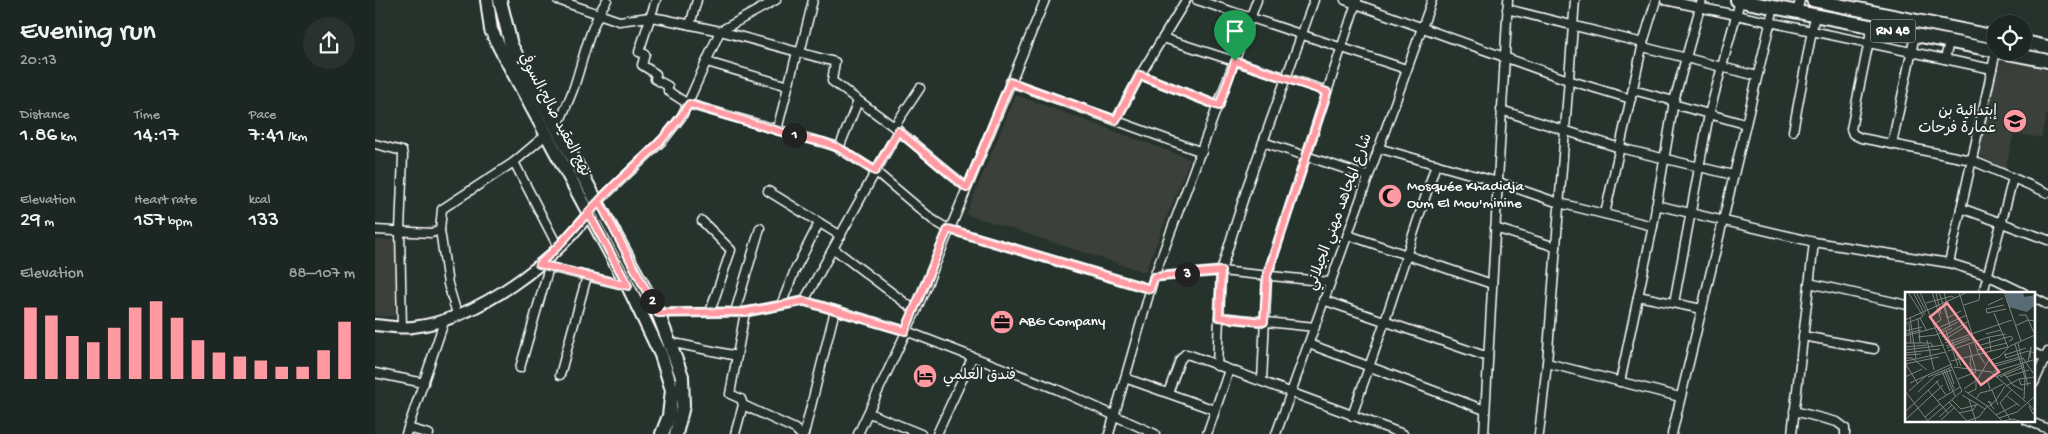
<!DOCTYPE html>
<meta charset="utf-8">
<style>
body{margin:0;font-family:"Gochi Hand","Playpen Sans Arabic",sans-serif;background:#29322f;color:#f1f3f6;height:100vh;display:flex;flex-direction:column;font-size:19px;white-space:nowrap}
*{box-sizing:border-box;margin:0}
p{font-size:16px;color:#a0a5a5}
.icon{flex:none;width:28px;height:28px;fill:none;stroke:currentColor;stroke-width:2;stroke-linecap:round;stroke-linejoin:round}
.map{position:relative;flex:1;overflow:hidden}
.sheet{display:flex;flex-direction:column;background:#1c2622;width:375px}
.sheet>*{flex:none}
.buttons{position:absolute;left:1612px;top:15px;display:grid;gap:10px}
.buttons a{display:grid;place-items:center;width:45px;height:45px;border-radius:50%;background:#1c2622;box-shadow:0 5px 20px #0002,0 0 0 1px #3a4340;font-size:25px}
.pin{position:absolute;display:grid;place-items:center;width:42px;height:42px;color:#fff;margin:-51px -21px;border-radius:50% 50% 50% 0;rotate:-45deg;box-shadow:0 0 5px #0007}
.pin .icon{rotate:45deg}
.km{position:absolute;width:25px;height:25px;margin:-12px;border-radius:50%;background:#222;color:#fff;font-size:14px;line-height:25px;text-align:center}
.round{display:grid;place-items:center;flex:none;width:52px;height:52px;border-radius:26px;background:#29322f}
.summary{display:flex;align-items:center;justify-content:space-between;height:85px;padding:0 20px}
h1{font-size:28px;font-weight:600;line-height:38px}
.metrics{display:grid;grid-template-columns:repeat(3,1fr);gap:8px;height:85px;padding:5px 20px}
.metrics div{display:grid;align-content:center}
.metrics b{font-size:21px;font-weight:600}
.metrics small{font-size:14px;font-weight:400}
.metrics p{font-size:14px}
.chart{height:140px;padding:10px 20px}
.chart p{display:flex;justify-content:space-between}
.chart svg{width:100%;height:90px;margin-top:5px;stroke:#ff9aa2;stroke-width:6}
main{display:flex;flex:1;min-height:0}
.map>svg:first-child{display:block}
.built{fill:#3b413a}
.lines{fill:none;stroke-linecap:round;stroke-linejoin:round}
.minor-casing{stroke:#fff;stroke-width:11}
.tertiary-casing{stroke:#fff;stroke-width:14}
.primary-casing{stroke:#fff;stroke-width:16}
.minor{stroke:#26332d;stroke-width:8}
.tertiary{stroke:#26332d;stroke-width:10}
.primary{stroke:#26332d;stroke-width:12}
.route-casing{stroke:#fff;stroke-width:10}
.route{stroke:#ff9aa2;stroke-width:6}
.labels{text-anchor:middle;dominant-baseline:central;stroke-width:4;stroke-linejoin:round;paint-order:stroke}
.shield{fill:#26332d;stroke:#bec2c0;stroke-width:1}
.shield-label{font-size:14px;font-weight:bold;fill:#fff}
.poi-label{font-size:15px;fill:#fff;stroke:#26332d;text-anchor:start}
.street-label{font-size:15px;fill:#fff;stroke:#26332d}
.inset-road{fill:none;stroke:#7d8581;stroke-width:1}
.view{fill:#ff9aa2;fill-opacity:0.15;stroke:#ff9aa2;stroke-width:2.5}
.inset-edge{fill:none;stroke:#fff;stroke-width:2.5}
</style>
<main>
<section class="sheet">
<div class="summary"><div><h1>Evening run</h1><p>20:13</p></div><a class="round"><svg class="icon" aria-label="share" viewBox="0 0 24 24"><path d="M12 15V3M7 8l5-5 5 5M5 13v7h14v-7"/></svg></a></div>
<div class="metrics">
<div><p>Distance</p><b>1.86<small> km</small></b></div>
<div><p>Time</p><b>14:17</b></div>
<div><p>Pace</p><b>7:41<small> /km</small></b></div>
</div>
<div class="metrics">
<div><p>Elevation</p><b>29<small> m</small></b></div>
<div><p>Heart rate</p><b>157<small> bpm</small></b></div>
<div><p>kcal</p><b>133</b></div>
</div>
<div class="chart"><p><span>Elevation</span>88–107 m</p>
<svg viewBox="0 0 160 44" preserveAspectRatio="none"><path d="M5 44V9M15 44V13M25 44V23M35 44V26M45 44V19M55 44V9M65 44V6M75 44V14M85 44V25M95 44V31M105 44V33M115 44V35M125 44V38M135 44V38M145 44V30M155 44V16"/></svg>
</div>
</section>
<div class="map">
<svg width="1673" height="434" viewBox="0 0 1673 434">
<rect width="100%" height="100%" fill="#26332d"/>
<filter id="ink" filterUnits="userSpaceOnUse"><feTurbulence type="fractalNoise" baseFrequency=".02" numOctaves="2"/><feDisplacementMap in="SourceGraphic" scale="10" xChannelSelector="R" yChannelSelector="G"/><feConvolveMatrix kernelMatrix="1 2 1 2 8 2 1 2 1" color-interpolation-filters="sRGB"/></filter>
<g filter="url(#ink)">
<g class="built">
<path d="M 1625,59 L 1673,68 L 1673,109 L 1666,138 L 1639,133 L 1630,169 L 1602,154 Z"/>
<path d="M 641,95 L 815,159 L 770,272 L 591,214 Z"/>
<path d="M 0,240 L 22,240 L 20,316 L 0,316 Z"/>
</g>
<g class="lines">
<g class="minor-casing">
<g id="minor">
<path d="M 183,0 L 244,21 L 275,17 L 288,19 L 345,31 L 460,62 L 457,81 L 519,127 L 592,188"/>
<path d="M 281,0 L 264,52 L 270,54 L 267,65 L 281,74 L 280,79 L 293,86 L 293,91 L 313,104 L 460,146 L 500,171 L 558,220 L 573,229 L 775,289"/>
<path d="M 822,0 L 1031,69"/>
<path d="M 970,0 L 1193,80 L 1256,99"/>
<path d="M 1290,0 L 1617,69"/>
<path d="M 1132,9 L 1268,43"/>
<path d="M 1422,12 L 1425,0"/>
<path d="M 315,25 L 322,0"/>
<path d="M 1497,26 L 1476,129 L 1478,134 L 1486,138 L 1596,160 L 1673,193"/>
<path d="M 788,38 L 952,91"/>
<path d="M 1268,47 L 1382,76"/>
<path d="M 425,53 L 438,0"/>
<path d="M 1570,59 L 1574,42"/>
<path d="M 332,62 L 413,86"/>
<path d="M 765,75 L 844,106"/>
<path d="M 635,82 L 827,152"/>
<path d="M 1258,90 L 1299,101"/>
<path d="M 1298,104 L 1370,124"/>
<path d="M 1126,110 L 1245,148 L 1358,175"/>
<path d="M 741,120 L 765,75 L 811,0"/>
<path d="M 519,127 L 545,88"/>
<path d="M 181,130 C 187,116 194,101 199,87 C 209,57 214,27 232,0"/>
<path d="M 402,130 L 422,52"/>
<path d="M 1418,131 L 1440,15"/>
<path d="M 172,134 L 139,162 L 183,247"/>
<path d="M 888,142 L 992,176"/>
<path d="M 0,144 L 27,151 L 28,156 L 25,231 L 27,328"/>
<path d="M 1517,144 L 1540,35"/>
<path d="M 464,148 L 483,101"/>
<path d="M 1003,148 L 1123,182 L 1184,203 L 1278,226"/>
<path d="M 393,191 L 466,236"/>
<path d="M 224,201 L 289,139 L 307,116 L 345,31 L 401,0"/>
<path d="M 1281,205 L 1439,242 L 1574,263 L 1612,275 L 1649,293"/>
<path d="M 1586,208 L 1673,240"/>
<path d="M 1230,214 L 1268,43 L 1281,0"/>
<path d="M 327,221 L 356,250 L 335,312"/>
<path d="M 1120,228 L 1181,247"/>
<path d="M 0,230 L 56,233 L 65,230 L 67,209 L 139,162"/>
<path d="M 65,230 L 73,284 L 82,314"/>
<path d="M 973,235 L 1117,284"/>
<path d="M 459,249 L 541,311"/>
<path d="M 1574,263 L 1621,51"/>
<path d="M 170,266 L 253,286"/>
<path d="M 779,277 L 846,271 L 955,282"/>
<path d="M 1434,283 L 1532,305"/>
<path d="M 1608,293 L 1638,178"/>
<path d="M 1263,296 L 1327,309"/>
<path d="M 1659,298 L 1673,305"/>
<path d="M 948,300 L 1113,357"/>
<path d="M 429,301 L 523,131"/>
<path d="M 1299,303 L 1334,114 L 1365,1"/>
<path d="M 406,305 L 420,270 L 444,223"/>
<path d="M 360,312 L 385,228"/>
<path d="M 283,313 L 370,312 L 429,301 L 531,331 L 681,389 L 780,434"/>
<path d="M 844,317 L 940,327"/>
<path d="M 1428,336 L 1499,349"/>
<path d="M 294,342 L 362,356"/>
<path d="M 934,344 L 1110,410"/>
<path d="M 1659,353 L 1673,360"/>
<path d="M 1172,363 L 1305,397"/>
<path d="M 842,366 L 846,271 L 873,184 L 939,0"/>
<path d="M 145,368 L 174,267"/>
<path d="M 0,373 L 49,383"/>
<path d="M 185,375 L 212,276"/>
<path d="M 750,378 L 840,410"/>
<path d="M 887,381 L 892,276 L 982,0"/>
<path d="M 1245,382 L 1278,226 L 1299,101 L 1327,0"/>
<path d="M 1659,383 L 1673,352"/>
<path d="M 793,393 L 805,360 L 810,354 L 815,355 L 1028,434"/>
<path d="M 368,405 L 420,429 L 425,434"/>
<path d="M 1419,411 L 1462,422 L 1470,428 L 1470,434"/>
<path d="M 494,413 L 546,434"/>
<path d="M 977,416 L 1010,321 L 1061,164"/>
<path d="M 1651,420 L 1673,429"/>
<path d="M 33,428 L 54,434"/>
<path d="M 31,434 L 70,319"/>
<path d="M 360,434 L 368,405 L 366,399 L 355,394 L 370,312"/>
<path d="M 429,434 L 460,310"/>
<path d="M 483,434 L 541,311 L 670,0"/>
<path d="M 562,434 L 597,358"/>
<path d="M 734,434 L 779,277 L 882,0"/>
<path d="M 832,434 L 854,370"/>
<path d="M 901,434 L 1057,0"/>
<path d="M 1109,434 L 1133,0"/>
<path d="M 1164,434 L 1172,363 L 1200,0"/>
<path d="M 1297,434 L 1399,7"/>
<path d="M 1417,434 L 1439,242"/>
</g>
</g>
<g class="tertiary-casing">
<path id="tertiary" d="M 0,325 C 13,326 26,329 38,327 C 102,320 180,261 217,210"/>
</g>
<g class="primary-casing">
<g id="primary">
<path d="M 112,0 L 116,30 L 126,50 L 253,286 L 286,355 L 297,390 L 294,416 L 287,434"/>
<path d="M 125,0 L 136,45 L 283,313 L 307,376 L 308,406 L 301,434"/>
<path d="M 1362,0 L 1673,61"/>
<path d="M 1438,0 L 1621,37"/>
<path d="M 1649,42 L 1673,47"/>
</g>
</g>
<use href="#minor" class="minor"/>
<use href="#tertiary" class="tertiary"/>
<use href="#primary" class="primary"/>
</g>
</g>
<g class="lines" filter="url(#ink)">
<g class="route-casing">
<path id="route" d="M 860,61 L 844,106 L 765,75 L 741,120 L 635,82 L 592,188 L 523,131 L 500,171 L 464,148 L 448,142 L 427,138 L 314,104 C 291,143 255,168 225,200 C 204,221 187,245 164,264 L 253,286 L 214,214 L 224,201 L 283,313 L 370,312 L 429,301 L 530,331 L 573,229 L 775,289 L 779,277 L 846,271 L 844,317 L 889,322 L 892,276 L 952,92 L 860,61"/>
</g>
<use href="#route" class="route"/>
</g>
<defs>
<g id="school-disc" transform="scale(1.25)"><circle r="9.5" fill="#ff9aa2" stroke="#26332d"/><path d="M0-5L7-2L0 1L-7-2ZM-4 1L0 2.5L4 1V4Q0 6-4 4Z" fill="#111"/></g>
<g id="mosque-disc" transform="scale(1.25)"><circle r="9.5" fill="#ff9aa2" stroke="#26332d"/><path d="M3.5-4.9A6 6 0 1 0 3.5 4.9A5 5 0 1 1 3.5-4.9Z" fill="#111"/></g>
<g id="office-disc" transform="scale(1.25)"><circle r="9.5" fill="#ff9aa2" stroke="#26332d"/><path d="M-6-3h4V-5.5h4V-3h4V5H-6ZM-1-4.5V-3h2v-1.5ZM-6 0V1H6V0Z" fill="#111"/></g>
<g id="hotel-disc" transform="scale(1.25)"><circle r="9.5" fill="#ff9aa2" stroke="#26332d"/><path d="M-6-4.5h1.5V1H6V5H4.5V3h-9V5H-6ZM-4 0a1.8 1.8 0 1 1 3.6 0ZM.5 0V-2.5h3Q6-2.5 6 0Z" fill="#111"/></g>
</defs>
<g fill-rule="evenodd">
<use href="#school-disc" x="1640" y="121"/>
<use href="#mosque-disc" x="1015" y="196"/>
<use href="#office-disc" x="627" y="322"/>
<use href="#hotel-disc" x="550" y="376"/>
</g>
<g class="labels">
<rect class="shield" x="1495.5" y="19.5" width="45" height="23" rx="4"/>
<g class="shield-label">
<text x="1518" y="31">RN 48</text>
</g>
<g class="poi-label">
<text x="1622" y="112" text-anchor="end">إبتدائية بن<tspan x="1622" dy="17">عمارة فرحات</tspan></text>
<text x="1032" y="187">Mosquée Khadidja<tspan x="1032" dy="17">Oum El Mou'minine</tspan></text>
<text x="644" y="322">ABG Company</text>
<text x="568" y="376">فندق العلمي</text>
</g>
<g class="street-label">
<text transform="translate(179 115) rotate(62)">نهج العقيد صالح السوفي</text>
<text transform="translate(965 212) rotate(-70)">شارع المجاهد مهني الجيلاني</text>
</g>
</g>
<g transform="translate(1530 292)">
<rect width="130" height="130" fill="#26332d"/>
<path d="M 100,0 L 118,0 L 119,5 L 130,3 L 130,13 L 122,20 L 104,15 Z" fill="#576c75"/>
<path class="inset-road" d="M 3,0 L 18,24 L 15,26 L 22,39M 8,0 L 20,23M 11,0 L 21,19M 15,0 L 57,99M 27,0 L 36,28 L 31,31M 34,0 L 45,34M 39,0 L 42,13 L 39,14M 54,0 L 73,61 L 80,72M 99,0 L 116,49M 39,10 L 43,26M 21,11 L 47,4 L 49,6M 59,13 L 74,8 L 75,0M 83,13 L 98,6M 81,17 L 82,21 L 101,17M 81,17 L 99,13M 89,21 L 103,55M 36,22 L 31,1 L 36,0M 114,23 L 121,23 L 130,43M 42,26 L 56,19M 13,27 L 15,51M 0,28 L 63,0M 0,32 L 15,26M 4,32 L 6,51M 61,33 L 68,49M 110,34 L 123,28 L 130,29M 33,36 L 62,23M 0,39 L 17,35M 35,39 L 53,30M 41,39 L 53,74M 0,42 L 16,38M 81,42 L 96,38M 0,44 L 33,35M 13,45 L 31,43 L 47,36M 37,45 L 64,29M 22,48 L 29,78M 39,48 L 61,34M 47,49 L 56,74M 0,51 L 26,51 L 28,55M 40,51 L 107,28M 113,51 L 123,94M 110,52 L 120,86 L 119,107M 76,53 L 106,44 L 108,47 L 104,49M 41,54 L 64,45M 0,55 L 22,53M 42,56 L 65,47M 0,58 L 39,53M 72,58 L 102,51M 43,59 L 84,45M 86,59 L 84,45 L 101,42M 0,61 L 35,57M 100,61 L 101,66 L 123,59 L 130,61M 0,63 L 16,62M 66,63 L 65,72 L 71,88M 99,63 L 121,56M 0,66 L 7,66 L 22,78M 11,67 L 41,60M 0,69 L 11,67 L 5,25M 46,69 L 103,55M 123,69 L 126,55 L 125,66M 0,71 L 13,92M 0,72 L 34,65M 90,72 L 115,65M 91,74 L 118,66 L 128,81M 49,75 L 86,80 L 121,110M 44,77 L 49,92M 39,78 L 50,104M 41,78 L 49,97M 37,79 L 45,99M 88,80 L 128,68M 99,82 L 108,93 L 118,98M 0,85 L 17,77M 23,85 L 47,75M 91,85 L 118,73M 95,85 L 119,75M 101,85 L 124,78M 53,87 L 71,80 L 64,53M 114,87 L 116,93 L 126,91M 31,89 L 41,103M 5,91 L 47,72M 101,94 L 114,87 L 130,85M 59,97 L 73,87 L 83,69 L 94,65 L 105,54 L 130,43M 85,97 L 82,87 L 89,82M 23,98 L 43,121M 0,99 L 23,129M 4,99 L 22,83M 60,99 L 82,114 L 98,130M 84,99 L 98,92M 13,100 L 30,84 L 47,78M 63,101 L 71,97 L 71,90M 57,103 L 80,117M 102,104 L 115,114M 64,107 L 71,130M 71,107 L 75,101 L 87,98 L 91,108 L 84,115M 47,108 L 56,117 L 71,113M 32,109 L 55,95M 44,110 L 62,129M 122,110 L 130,119 L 128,122 L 124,114M 88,112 L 83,109 L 89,117M 93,113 L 91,108 L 100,94M 0,120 L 34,88M 54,121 L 68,118 L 72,112M 91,123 L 112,112M 20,125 L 35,112M 34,125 L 47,113M 94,126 L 112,120 L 130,104M 105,127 L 95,111 L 106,98M 0,128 L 38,93M 36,128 L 50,115M 98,129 L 108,127 L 117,130M 21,130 L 57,99M 59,130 L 74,125 L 83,113"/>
<path class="view" d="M 42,11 L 94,80 L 76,93 L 25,25 Z"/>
<rect width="130" height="130" class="inset-edge"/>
</g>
</svg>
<div class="buttons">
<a><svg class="icon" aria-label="locate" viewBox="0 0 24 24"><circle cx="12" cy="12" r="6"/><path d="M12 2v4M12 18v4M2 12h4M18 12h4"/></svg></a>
</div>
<div class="pin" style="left:860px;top:61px;background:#1e9e55"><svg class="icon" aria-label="arrive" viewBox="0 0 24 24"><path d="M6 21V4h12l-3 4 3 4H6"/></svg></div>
<b class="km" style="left:419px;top:135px">1</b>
<b class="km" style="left:277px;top:301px">2</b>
<b class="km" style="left:812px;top:274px">3</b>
</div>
</main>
